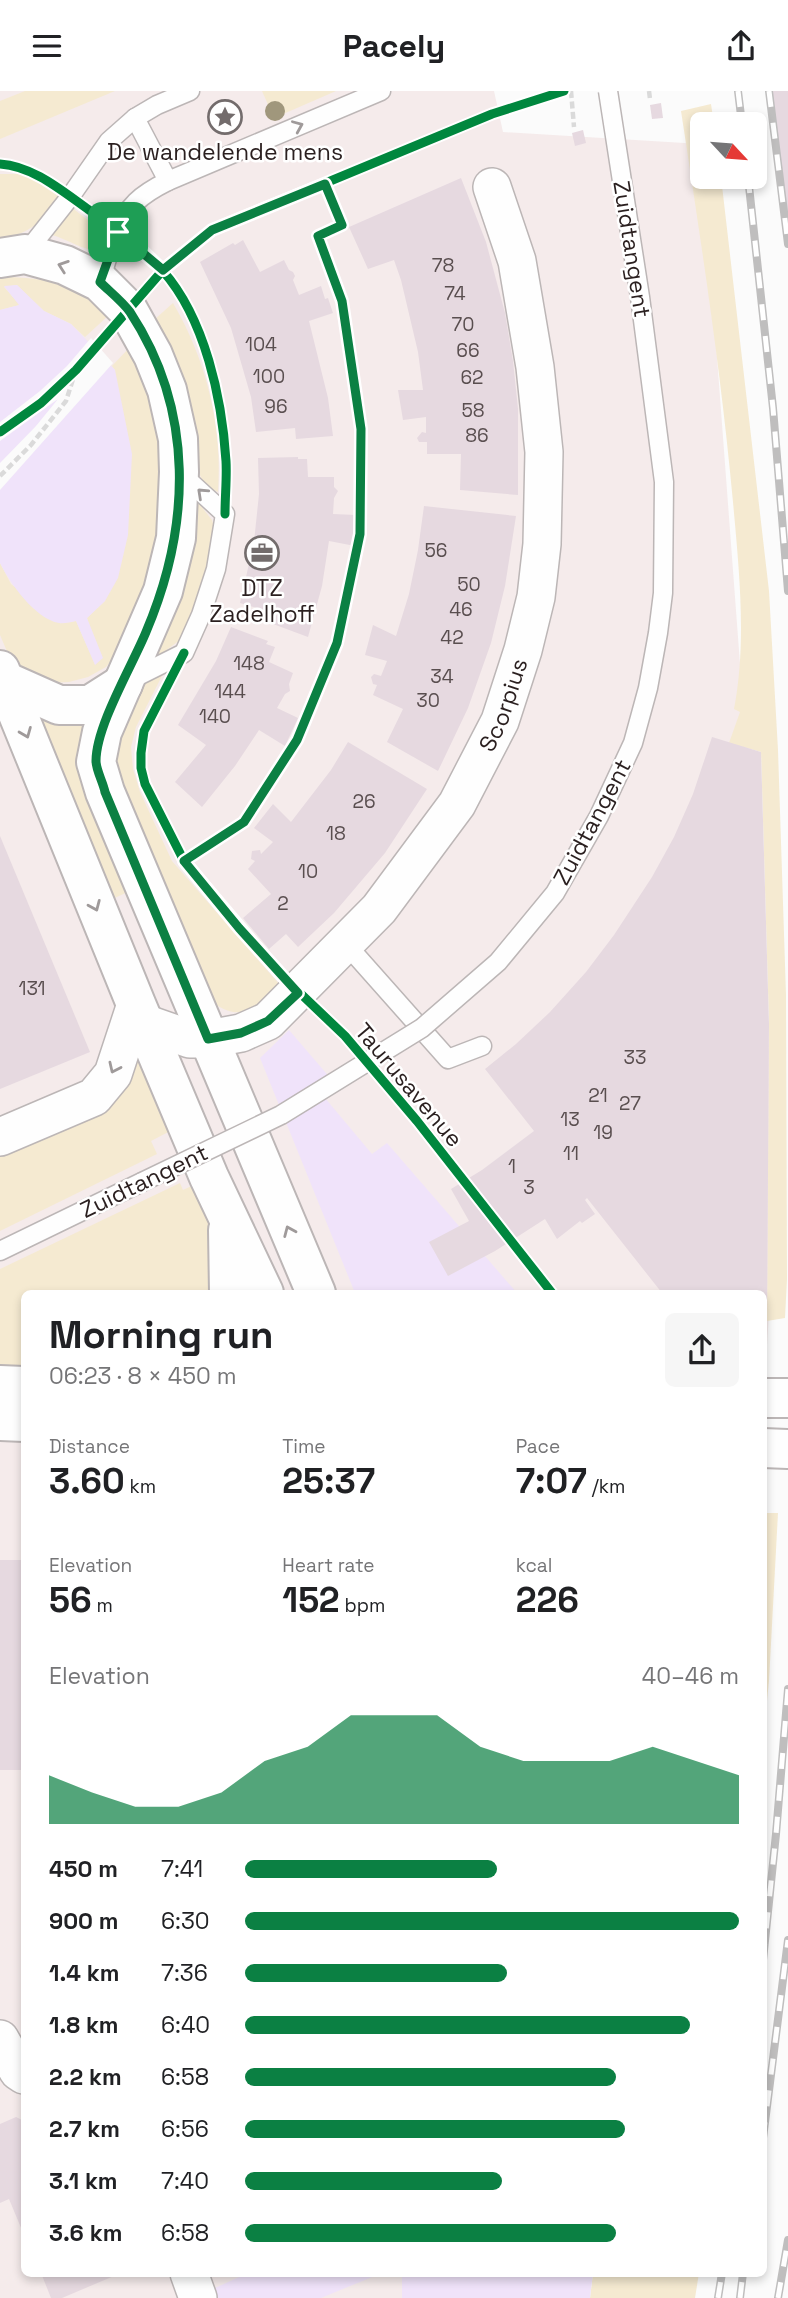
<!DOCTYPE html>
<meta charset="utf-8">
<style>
body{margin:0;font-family:"Space Grotesk",sans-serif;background:#f6f6f6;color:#202124;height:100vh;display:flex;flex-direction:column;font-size:26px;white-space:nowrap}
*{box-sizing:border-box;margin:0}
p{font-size:23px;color:#757577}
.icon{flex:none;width:38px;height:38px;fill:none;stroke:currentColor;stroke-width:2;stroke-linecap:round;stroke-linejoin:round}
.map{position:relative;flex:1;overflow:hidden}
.panel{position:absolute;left:21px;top:1199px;width:746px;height:987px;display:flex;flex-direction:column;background:#fff;border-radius:10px;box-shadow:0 4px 10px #0003}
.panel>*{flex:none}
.needle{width:46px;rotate:116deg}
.buttons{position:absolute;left:690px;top:21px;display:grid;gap:14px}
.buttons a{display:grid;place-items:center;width:77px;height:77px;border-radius:10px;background:#fff;box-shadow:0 4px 10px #0003;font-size:35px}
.pin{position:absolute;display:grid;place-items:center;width:60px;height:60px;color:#fff;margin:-30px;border-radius:14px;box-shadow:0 4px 10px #0006}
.round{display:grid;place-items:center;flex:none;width:74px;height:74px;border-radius:10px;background:#f6f6f6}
.overview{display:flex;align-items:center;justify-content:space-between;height:119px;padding:0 28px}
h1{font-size:38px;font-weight:600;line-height:52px}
.stats{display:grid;grid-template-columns:repeat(3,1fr);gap:10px;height:119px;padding:7px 28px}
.stats div{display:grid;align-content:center}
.stats b{font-size:35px;font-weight:600}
.stats small{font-size:19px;font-weight:400}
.stats p{font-size:19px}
.chart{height:196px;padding:14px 28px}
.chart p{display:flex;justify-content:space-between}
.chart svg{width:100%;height:126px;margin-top:7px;fill:#0b8043;opacity:.7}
ul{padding:0 28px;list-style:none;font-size:23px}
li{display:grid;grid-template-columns:112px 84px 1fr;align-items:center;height:52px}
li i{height:18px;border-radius:9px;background:#0b8043}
header{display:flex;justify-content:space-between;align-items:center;height:91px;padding:0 28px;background:#fff;font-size:32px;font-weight:600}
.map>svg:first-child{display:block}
.built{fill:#f5ebeb}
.green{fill:#f5ead1}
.water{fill:#f0e3fa}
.pier{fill:#fbfbfb}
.building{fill:#e6d9e0}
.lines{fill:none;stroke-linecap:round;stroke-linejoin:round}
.lane-casing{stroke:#bcb6b6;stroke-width:21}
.street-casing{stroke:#bcb6b6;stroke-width:40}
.secondary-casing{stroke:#bcb6b6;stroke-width:42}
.path{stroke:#dadada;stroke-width:4.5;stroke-dasharray:7 3.5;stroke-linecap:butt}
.lane{stroke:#fefefe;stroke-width:18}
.street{stroke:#fefefe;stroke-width:37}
.secondary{stroke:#fefefe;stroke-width:38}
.rail-casing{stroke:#bfbebe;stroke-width:8}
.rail{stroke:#fff;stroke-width:5;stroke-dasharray:16;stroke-linecap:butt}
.lane-bridge-casing{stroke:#bcb6b6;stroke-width:21;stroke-linecap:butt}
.lane-bridge{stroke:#fefefe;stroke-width:18}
.cycleway-casing{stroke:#fff;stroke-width:13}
.cycleway{stroke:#00873e;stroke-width:9}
.tree{fill:#a0977c}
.oneway{stroke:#9f9a9a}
.route-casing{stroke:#fff;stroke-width:14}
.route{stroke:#0b8043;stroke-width:9}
.labels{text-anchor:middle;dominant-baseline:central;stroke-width:5;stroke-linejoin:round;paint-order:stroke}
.number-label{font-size:19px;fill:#594e4f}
.poi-label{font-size:23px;fill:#2a1f1f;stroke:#fff}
.street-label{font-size:23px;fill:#2a1f1f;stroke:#fff}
</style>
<header><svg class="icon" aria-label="menu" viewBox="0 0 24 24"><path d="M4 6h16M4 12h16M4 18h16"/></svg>Pacely<svg class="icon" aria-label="share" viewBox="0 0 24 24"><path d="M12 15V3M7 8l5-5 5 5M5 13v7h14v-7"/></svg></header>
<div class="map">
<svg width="788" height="2207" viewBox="0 0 788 2207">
<rect width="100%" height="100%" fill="#fbfbfb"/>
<path class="built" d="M 0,0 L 494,0 L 503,41 L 701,53 L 778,1079 L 763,1318 L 763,1202 L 24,1202 L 24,2182 L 500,2182 L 497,2207 L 0,2207 Z"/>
<g class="green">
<path d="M 25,0 L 115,0 L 0,48 L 0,10 Z"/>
<path d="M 262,0 L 336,0 L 274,27 Z"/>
<path d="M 711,13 L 714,33 L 702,33 L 702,86 L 721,86 L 769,500 L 778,659 L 786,904 L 787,1188 L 785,1227 L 767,1230 L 769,933 L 761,661 L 729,652 L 740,621 L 734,618 C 747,550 739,479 733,411 C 721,280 701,150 681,20 Z"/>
<path d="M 0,83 L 25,83 L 61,107 C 38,133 34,140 0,149 Z"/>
<path d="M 71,116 L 106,143 L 99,160 C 84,160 67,148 52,144 Z"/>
<path d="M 3,186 C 45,186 80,194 109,224 L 85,246 L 71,233 L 44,220 L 17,194 L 4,196 L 20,214 L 0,219 L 0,187 Z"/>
<path d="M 173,212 C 206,268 223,336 218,401 C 200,393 198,381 195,364 L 154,229 Z"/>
<path d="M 130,256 L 148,301 L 159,347 L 161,367 L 159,441 L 143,505 L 119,560 L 106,576 L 88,586 L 69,591 L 50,592 L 12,572 L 0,544 L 0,472 L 11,493 L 60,532 L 76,530 L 95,573 L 87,527 L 105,510 L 115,279 L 112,275 Z"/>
<path d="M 197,410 L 212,429 L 215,439 L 203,492 L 180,549 L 157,566 L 152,564 L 194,442 Z"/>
<path d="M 164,581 L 136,636 L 131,656 L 133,678 L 140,701 L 172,770 L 280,894 C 251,919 242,934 206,907 L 116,684 L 116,656 L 138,602 L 151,586 Z"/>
<path d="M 36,623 L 86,623 L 128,801 L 110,809 Z"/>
<path d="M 138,961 L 176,1037 L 151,1050 L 157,1063 L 0,1140 L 0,1061 Z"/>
<path d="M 200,1091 L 213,1134 L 217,1202 L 24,1202 L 24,1287 L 0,1286 L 0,1178 L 180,1092 L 183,1099 Z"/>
<path d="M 763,1422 L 778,1422 L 769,1590 L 763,1649 Z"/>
<path d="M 593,2182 L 699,2182 L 695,2207 L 590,2207 Z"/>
</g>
<g class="water">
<path d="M 17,194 L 44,220 L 71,233 L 115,279 L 132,363 L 128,444 L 118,487 L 105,510 L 87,527 L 103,567 L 95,574 L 76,530 C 71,531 64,533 59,532 C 35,528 10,492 0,472 L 0,219 L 19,214 L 4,195 Z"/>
<path d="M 289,939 L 332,989 L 320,1001 L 372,1063 L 387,1052 L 517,1202 L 355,1202 L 260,967 Z"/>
<path d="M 248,2182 L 382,2182 L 321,2207 L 193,2207 Z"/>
<path d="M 402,2182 L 593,2182 L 590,2207 L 402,2207 Z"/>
</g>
<path class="pier" d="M 91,247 L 113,272 L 0,399 L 0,372 L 36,335 L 58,308 L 0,350 L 0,331 L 40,300 L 67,275 Z"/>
<g class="building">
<path d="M 772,0 L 788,0 L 788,122 L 786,122 Z"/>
<path d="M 661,12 L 663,27 L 652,28 L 650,14 Z"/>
<path d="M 583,39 L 586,52 L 575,55 L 572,42 Z"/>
<path d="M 461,87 L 486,151 L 505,222 L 513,270 L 518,318 L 518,404 L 460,399 L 461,363 L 427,363 L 427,351 L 419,351 L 417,347 L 422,341 L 426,342 L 426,326 L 403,329 L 398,299 L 423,299 L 418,261 L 401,189 L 394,169 L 368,178 L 349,136 Z"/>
<path d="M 243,149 L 260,181 L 284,169 L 289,179 L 293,181 L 295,185 L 293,189 L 299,204 L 321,195 L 325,208 L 328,207 L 333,222 L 309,230 L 328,307 L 333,345 L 296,348 L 295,337 L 256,341 L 251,306 L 231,237 L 200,171 L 233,152 L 235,154 Z"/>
<path d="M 298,366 L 298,368 L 307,368 L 308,386 L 334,386 L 334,396 L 338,400 L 334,407 L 333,423 L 356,424 L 354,438 L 357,438 L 355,455 L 329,450 L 322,495 L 308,546 L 273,533 L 277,523 L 240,512 L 254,451 L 259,403 L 258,367 Z"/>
<path d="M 424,415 L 516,425 L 505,495 L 491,552 L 468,617 L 438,680 L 387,651 L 403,618 L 373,604 L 377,594 L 373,593 L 371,586 L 374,583 L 381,585 L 387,570 L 365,564 L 373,534 L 396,545 L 409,503 L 418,459 Z"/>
<path d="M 231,536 L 268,550 L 266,553 L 275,556 L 269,571 L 293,582 L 289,593 L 290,600 L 285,603 L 277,617 L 298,627 L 285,655 L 259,639 L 235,675 L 202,716 L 175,691 L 206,654 L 178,634 L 216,570 Z"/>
<path d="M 712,646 L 761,661 L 769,933 L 767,1230 L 763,1231 L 763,1202 L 662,1202 L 587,1107 L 585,1109 L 595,1123 L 582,1132 L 580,1130 L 557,1148 L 545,1128 L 495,1160 L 448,1185 L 429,1151 L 469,1130 L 451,1098 L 482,1079 L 534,1040 L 485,978 L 516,953 L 550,921 L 586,881 L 614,844 L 652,786 L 674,746 L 693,703 Z"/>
<path d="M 348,651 L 427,698 L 385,762 L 334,822 L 298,856 L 286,843 L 269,858 L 243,827 L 271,803 L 248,778 L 255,770 L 251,768 L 252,760 L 260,759 L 261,763 L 273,751 L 254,737 L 273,713 L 291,731 L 331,679 Z"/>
<path d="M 0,745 L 90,961 L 0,998 Z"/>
<rect x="0" y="1469" width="24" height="210"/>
<path d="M 16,2026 L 24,2030 L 24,2144 L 9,2108 L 0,2112 L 0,2033 Z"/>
<path d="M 41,2182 L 121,2182 L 62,2207 L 51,2207 Z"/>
</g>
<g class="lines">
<g class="lane-casing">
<g id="lane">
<path d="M 135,27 L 168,90"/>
<path d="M 25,163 L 70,106 L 109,50 L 135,27 L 157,14 L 190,0"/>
<path d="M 100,191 C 108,165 116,131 136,111 C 145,102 156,96 168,90 L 381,0"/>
<path d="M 128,590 L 184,562 L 201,524 L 216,478 L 225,423 L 179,381"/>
<path d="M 345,852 L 448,968 L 482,955"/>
<path d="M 0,1160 L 142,1091"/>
</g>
</g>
<g class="street-casing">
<g id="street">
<path id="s1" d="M 144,932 L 190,948 L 208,948 L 241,942 L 268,930 L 379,818 L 457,713 L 500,630 L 523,559 L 536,506 L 542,453 L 544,361 L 535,276 L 517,170 L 492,96"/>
<path d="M 0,1046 L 94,1006 L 113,983 L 136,913"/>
<path d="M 0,1948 L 18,1980 L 24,1984"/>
<path d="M 189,2182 L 198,2207"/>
</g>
</g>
<g class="secondary-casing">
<g id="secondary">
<path d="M 0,167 L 25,163 L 65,174 L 100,191 L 128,219 L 153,264 L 167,299 L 178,348 L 179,381 L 176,447 L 163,500 L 102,641 L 96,671 L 105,701 L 316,1202"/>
<path d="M 0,579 L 136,913 L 209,1086 L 264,1202"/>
<path d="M 5,590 L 59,614 L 90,614 L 123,593"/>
<path d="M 228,1139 L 229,1202"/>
<path d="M 0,1294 L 24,1295"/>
<path d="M 763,1307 L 788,1307"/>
<path d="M 0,1330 L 24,1331"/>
<path d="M 763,1357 L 788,1358"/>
</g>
</g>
<g class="path">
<path d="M 571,0 L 574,36"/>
<path d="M 649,0 L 650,8"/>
<path d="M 0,385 L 31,354 L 66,310 L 76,279"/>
<path d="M 184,770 L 244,731 L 297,649 L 336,552 L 360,443 L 361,338 L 342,210 L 318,145 L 342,134 L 325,93"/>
</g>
<use href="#lane" class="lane"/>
<use href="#street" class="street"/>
<use href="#secondary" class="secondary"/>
<g class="rail-casing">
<g id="rail">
<path d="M 738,0 L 742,33"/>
<path d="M 769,0 L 788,153"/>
<path d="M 748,86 L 773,317 L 788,500"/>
<path d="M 763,1869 L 776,1743 L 788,1598"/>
<path d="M 763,2047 L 788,1849"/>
<path d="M 718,2207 L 722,2182"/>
<path d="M 740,2207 L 743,2182"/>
<path d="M 778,2207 L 788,2149"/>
</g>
</g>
<use href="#rail" class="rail"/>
<g class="lane-bridge-casing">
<path id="lane-bridge" d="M 142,1091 L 281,1024 L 422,937 L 498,871 L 555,802 L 599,725 L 633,652 L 648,597 L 658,542 L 663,502 L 664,391 L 640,206 L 608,0"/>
</g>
<use href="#lane-bridge" class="lane-bridge"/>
<g class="cycleway-casing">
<g id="cycleway">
<path d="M 0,73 C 33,75 62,100 89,119 C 114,138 143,156 163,180 C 205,228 222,307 226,370 C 227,387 225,405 225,423"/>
<path d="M 0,341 L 41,312 L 76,279 L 163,179 L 212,139 L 492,23 L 564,0"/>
<path d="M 184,562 L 144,640 L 141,662 L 141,677 L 145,693 L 184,770 L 279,882 L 345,945 L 417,1030 L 552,1202"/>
</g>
</g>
<use href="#cycleway" class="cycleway"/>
</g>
<circle class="tree" cx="275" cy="20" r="10"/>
<defs><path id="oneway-chevron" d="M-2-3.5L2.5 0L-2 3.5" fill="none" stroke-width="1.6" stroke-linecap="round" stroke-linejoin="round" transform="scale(1.75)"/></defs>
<g class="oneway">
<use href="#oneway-chevron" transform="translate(298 35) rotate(-23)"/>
<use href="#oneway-chevron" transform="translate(63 175) rotate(-161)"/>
<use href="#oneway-chevron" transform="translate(202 402) rotate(-137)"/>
<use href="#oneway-chevron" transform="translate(26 642) rotate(68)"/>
<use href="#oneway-chevron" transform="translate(95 815) rotate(67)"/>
<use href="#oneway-chevron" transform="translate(114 977) rotate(115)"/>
<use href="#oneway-chevron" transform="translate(289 1140) rotate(-113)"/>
</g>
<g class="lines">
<g class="route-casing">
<path id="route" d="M 325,93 L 342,134 L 318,145 L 342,210 L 361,338 L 360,443 L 337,552 L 297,649 L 244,731 L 184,770 L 239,837 L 298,902 L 268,930 L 241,942 L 208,948 L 105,701 C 103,691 96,679 96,670 C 96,635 132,575 146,541 C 191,435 195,320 130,221 C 122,210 109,200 100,191 L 118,141 L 163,179 L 212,139 Z"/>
</g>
<use href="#route" class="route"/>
</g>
<defs>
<g id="sight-ring" transform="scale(1.75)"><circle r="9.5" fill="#fff" stroke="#736c6c" stroke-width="1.5"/><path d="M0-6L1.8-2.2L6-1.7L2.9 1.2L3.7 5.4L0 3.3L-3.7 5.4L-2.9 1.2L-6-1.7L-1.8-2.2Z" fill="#736c6c"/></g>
<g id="office-ring" transform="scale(1.75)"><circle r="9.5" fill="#fff" stroke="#736c6c" stroke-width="1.5"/><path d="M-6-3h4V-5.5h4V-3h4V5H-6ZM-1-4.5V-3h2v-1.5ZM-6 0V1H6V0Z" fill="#736c6c"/></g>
</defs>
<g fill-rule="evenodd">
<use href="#sight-ring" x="225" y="26"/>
<use href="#office-ring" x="262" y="462"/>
</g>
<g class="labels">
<g class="number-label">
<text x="443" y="174">78</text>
<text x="455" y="202">74</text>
<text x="463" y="233">70</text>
<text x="261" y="253">104</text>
<text x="468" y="259">66</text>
<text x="269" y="285">100</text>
<text x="472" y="286">62</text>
<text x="276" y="315">96</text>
<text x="473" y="319">58</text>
<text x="477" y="344">86</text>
<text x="436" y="459">56</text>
<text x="469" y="493">50</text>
<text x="461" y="518">46</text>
<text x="452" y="546">42</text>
<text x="249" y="572">148</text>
<text x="442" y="585">34</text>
<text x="230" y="600">144</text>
<text x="428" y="609">30</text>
<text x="215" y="625">140</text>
<text x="364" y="710">26</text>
<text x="336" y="742">18</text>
<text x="308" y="780">10</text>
<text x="283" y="812">2</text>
<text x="32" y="897">131</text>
<text x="635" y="966">33</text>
<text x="598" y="1004">21</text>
<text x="630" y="1012">27</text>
<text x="570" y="1028">13</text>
<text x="603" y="1041">19</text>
<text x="571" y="1062">11</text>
<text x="512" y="1075">1</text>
<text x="529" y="1096">3</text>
</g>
<g class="poi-label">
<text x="225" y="61">De wandelende mens</text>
<text x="262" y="497">DTZ<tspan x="262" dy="26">Zadelhoff</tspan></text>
</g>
<g class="street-label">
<text transform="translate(632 158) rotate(81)">Zuidtangent</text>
<text stroke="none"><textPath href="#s1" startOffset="528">Scorpius</textPath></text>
<text transform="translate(592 731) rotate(-62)">Zuidtangent</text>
<text transform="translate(409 994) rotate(50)">Taurusavenue</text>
<text transform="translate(144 1090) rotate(-26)">Zuidtangent</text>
</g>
</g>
</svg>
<div class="buttons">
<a><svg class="needle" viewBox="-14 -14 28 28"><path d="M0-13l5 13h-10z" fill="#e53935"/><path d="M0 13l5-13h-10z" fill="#757577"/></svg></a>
</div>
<div class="pin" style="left:118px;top:141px;background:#1e9e55"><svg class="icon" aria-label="arrive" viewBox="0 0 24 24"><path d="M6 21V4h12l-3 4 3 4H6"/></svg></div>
<section class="panel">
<div class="overview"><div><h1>Morning run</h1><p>06:23 · 8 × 450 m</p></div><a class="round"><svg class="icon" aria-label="share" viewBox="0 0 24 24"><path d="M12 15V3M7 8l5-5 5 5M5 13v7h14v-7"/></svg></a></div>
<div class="stats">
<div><p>Distance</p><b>3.60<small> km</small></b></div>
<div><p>Time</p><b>25:37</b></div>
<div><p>Pace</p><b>7:07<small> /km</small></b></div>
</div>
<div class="stats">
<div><p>Elevation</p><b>56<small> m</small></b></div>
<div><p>Heart rate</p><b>152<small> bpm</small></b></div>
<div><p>kcal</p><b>226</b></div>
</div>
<div class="chart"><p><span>Elevation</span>40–46 m</p>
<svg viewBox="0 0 160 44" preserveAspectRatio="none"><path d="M0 44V27L10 33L20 38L30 38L40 33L50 22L60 17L70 6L80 6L90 6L100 17L110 22L120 22L130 22L140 17L150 22L160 27V44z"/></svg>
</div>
<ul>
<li><b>450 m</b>7:41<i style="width:51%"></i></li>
<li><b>900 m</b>6:30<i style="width:100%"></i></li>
<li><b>1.4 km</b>7:36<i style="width:53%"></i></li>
<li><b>1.8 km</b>6:40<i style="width:90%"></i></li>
<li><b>2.2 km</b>6:58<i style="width:75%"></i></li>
<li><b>2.7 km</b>6:56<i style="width:77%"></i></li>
<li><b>3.1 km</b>7:40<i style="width:52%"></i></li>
<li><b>3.6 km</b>6:58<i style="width:75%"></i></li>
</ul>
</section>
</div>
